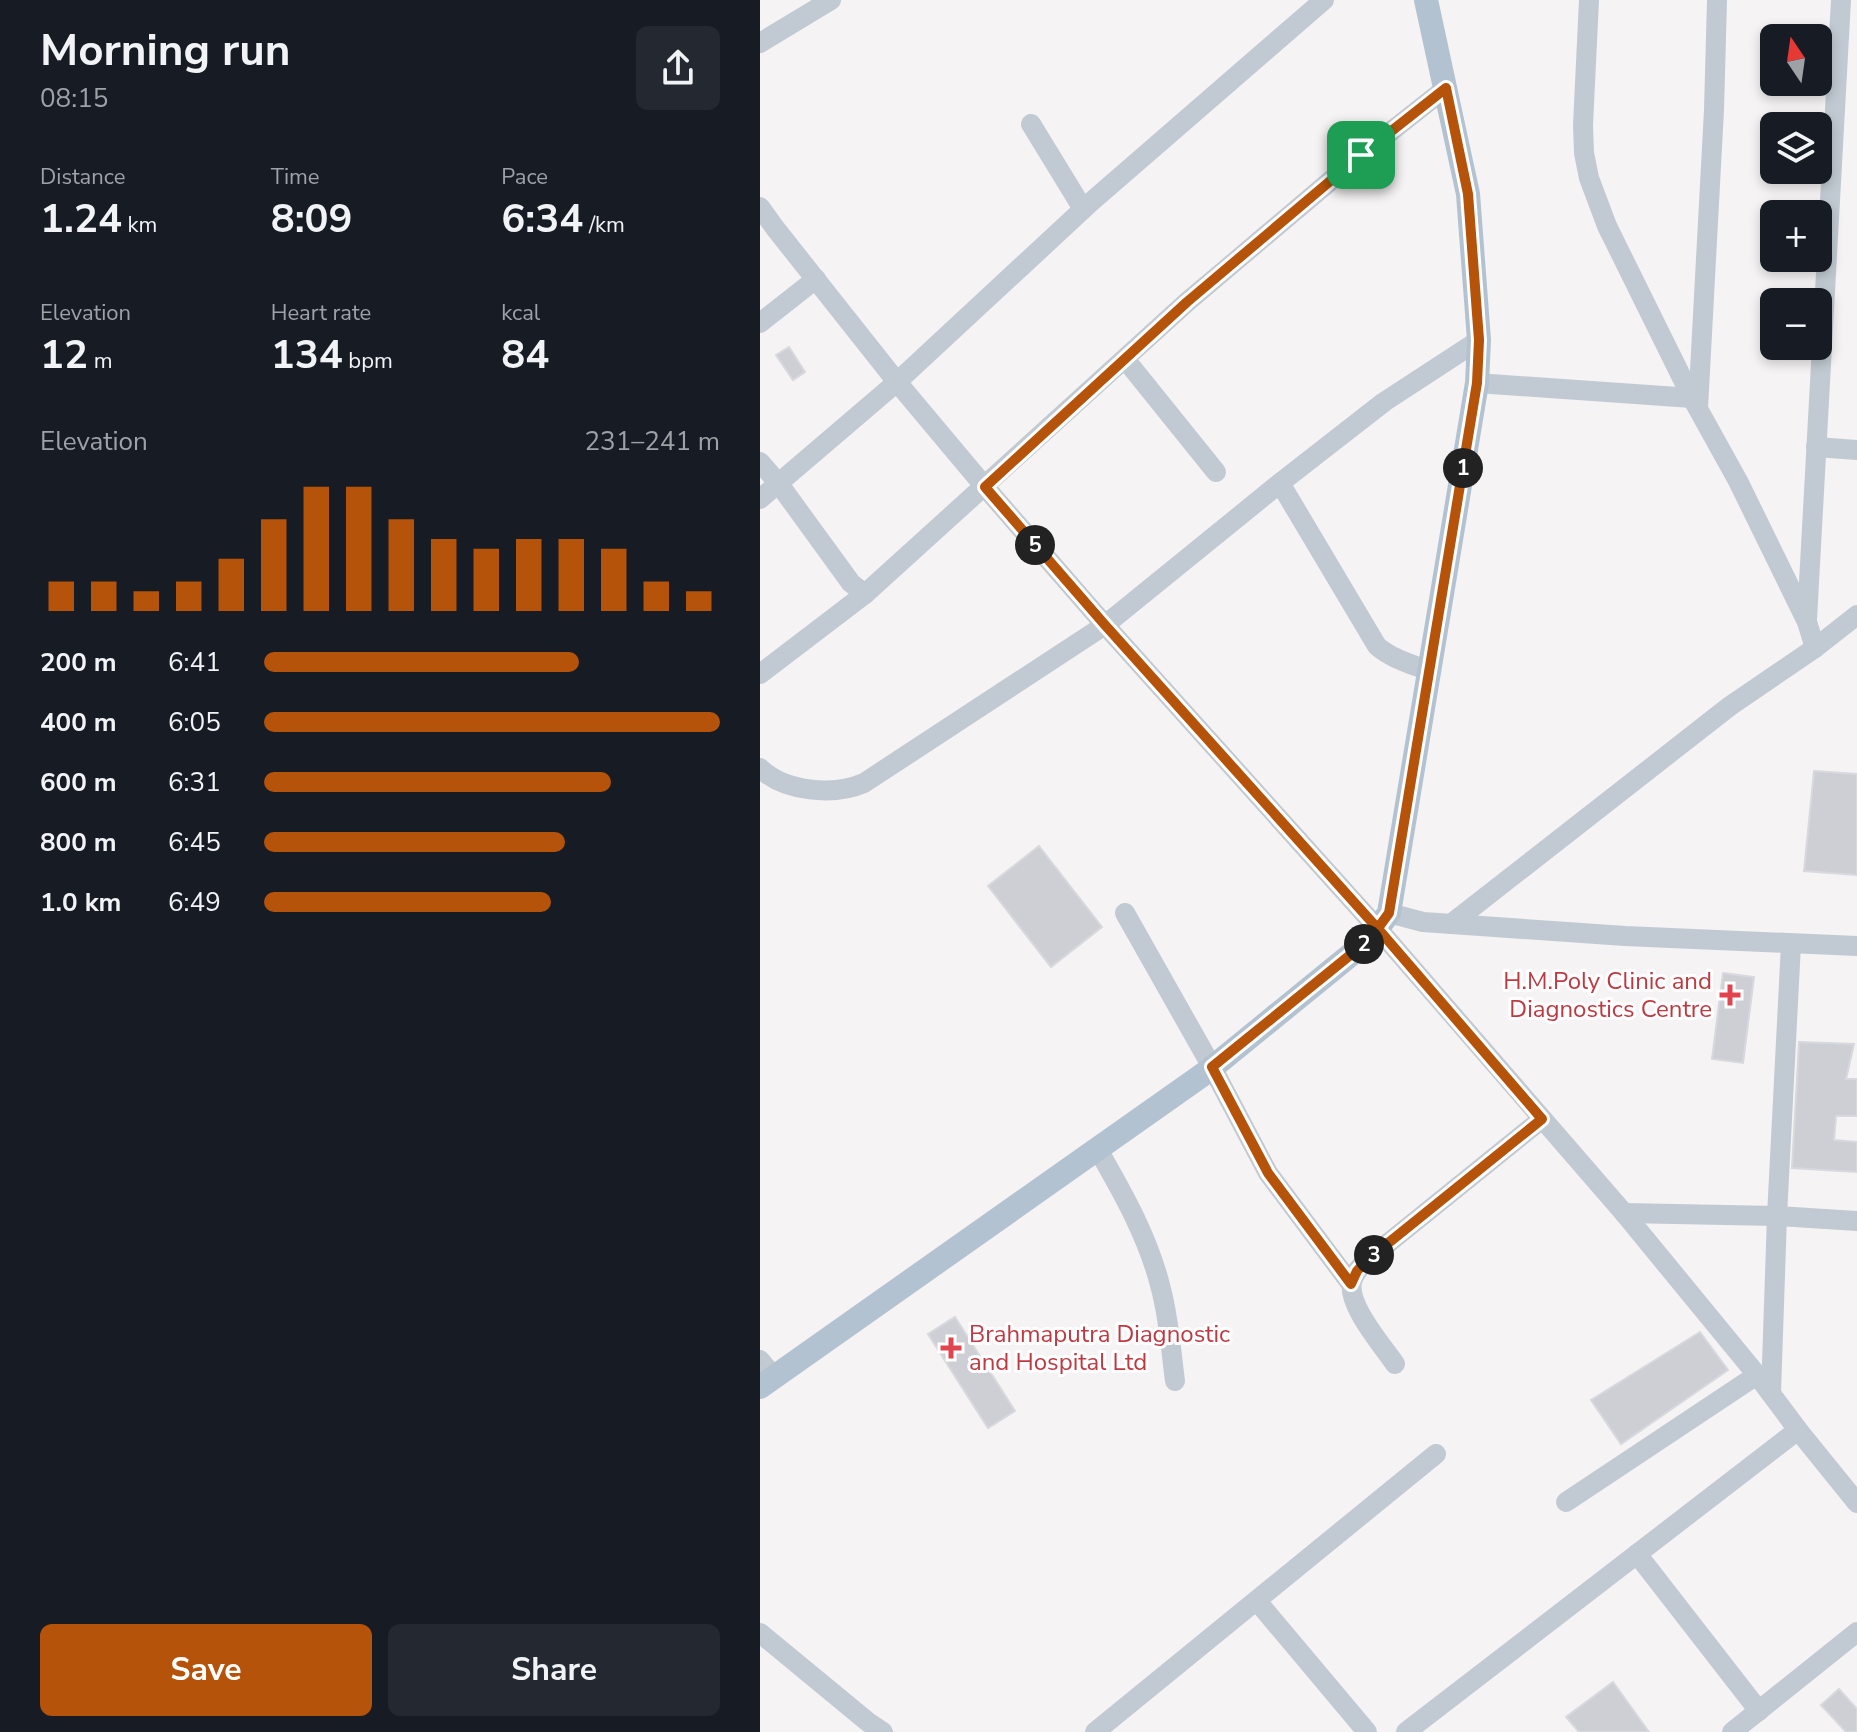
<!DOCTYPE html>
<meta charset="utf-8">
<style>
body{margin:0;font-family:"Nunito Sans",sans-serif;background:#242831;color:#f1f3f6;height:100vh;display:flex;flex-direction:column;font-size:30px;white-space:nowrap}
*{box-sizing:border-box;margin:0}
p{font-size:26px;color:#9ea1a6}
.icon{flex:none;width:44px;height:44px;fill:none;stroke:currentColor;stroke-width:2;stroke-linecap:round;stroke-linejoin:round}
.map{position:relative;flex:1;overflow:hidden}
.drawer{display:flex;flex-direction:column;background:#171b24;width:760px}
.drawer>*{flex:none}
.needle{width:52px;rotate:347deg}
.tools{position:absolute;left:1000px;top:24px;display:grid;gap:16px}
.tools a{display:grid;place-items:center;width:72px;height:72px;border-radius:12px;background:#171b24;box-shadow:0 4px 12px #0003;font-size:40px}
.pin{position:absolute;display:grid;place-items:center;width:68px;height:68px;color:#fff;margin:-34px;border-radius:16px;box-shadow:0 4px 12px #0006}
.km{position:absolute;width:40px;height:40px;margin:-20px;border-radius:50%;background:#222;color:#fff;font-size:22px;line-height:40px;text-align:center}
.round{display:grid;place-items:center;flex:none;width:84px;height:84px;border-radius:12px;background:#242831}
.headline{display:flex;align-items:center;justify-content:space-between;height:136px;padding:0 40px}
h1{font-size:44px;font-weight:700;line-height:60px}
.stats{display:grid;grid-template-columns:repeat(3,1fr);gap:12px;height:136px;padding:8px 40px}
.stats div{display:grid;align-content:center}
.stats b{font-size:40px;font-weight:700}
.stats small{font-size:22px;font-weight:400}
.stats p{font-size:22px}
.chart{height:224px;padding:16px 40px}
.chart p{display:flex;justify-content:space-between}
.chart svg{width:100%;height:144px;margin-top:8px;stroke:#b45309;stroke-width:6}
.primary-button{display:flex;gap:16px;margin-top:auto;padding:16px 40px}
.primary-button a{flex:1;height:92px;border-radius:12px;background:#b45309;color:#fff;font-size:32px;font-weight:700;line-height:92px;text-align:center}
.primary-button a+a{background:#242831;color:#f1f3f6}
ul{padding:0 40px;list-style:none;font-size:26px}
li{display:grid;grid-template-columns:128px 96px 1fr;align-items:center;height:60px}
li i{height:20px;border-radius:10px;background:#b45309}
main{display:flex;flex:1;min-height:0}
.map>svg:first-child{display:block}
.building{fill:#cdcfd5;stroke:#d7d9de;stroke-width:2}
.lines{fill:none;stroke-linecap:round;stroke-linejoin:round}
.minor{stroke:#c1cad2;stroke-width:20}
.major{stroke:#b3c2d1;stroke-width:24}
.route-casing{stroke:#fff;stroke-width:16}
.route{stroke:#b45309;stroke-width:10}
.health-dot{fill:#e0444e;stroke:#fff;stroke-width:3}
.labels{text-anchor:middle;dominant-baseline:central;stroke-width:6;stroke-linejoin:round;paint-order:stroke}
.health-label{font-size:24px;fill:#be3a42;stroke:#fff;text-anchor:end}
</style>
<main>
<section class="drawer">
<div class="headline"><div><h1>Morning run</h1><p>08:15</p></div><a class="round"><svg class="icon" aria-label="share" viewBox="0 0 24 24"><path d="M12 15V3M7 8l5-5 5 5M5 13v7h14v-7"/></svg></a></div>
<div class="stats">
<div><p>Distance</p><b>1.24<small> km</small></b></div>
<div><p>Time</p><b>8:09</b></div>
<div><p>Pace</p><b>6:34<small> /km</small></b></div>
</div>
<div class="stats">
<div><p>Elevation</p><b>12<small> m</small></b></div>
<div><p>Heart rate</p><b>134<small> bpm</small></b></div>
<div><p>kcal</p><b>84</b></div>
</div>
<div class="chart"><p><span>Elevation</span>231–241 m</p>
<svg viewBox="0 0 160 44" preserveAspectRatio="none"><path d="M5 44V35M15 44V35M25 44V38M35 44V35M45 44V28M55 44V16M65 44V6M75 44V6M85 44V16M95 44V22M105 44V25M115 44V22M125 44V22M135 44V25M145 44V35M155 44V38"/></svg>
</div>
<ul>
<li><b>200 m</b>6:41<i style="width:69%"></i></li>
<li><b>400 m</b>6:05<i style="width:100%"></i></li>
<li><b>600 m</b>6:31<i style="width:76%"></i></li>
<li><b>800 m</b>6:45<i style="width:66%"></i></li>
<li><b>1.0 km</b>6:49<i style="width:63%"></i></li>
</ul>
<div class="primary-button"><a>Save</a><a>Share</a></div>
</section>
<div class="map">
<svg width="1097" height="1732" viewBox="0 0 1097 1732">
<rect width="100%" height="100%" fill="#f5f3f3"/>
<g class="building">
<path d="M 29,347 L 45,372 L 33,380 L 16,355 Z"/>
<path d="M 1054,771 L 1097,774 L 1097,875 L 1044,871 Z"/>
<path d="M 279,846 L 342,927 L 291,967 L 228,886 Z"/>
<path d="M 963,973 L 994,977 L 983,1063 L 952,1059 Z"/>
<path d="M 1039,1042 L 1094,1044 L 1086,1079 L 1097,1079 L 1097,1116 L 1076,1116 L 1074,1140 L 1097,1142 L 1097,1172 L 1032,1168 Z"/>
<path d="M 195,1317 L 255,1411 L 228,1428 L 168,1334 Z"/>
<path d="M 940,1332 L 968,1370 L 861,1444 L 831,1400 Z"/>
<path d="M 853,1682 L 889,1732 L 819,1732 L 806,1717 Z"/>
<path d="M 1079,1689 L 1097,1709 L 1097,1732 L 1086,1732 L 1061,1705 Z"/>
</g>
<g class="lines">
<g class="minor">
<path d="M 829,0 L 823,125 L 824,153 L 829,178 L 847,226 L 932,398 L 978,481 L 1047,622 L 1055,648"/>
<path d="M 0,43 L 71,0"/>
<path d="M 271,124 L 323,209"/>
<path d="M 0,207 L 15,228 L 137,382 L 225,487 L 345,625 L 619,930 L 864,1213 L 997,1375 L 1038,1430 L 1097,1503"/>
<path d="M 0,323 L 56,279"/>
<path d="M 365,359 L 456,472"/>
<path d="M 717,383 L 932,398"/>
<path d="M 938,408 L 954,110 L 957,0"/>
<path d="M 1056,447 L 1097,450"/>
<path d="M 0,462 L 19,484 L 91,583 L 105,594"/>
<path d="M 520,483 L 617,646 C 632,659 651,664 669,671"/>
<path d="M 0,499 L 137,382 L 331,202 L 564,0"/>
<path d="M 1047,619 L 1081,0"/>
<path d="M 0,674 L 105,594 L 427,302 L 601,155 L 686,88"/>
<path d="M 0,768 C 24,792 74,796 104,783 L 345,625 L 520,483 L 624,402 L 719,340"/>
<path d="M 365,913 L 452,1067 L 508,1173 L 591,1284"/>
<path d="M 629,913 L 663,922 L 865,936 L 1097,946"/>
<path d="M 691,924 L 970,706 L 1055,648 L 1097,615"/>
<path d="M 337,1148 C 363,1193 389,1239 401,1289 C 409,1319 411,1351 415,1381"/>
<path d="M 864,1213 L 1017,1216 L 1097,1221"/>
<path d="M 0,1360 L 14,1377 L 0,1379"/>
<path d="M 635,1364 C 622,1345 587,1305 592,1282 C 594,1273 600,1267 606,1261 L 782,1119"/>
<path d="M 1011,1393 L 1017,1216 L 1031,944"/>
<path d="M 806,1502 L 997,1375"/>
<path d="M 877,1554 L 999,1711"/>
<path d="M 497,1601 L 607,1732"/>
<path d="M 0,1633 L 108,1722 L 123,1732"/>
<path d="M 335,1732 L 676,1454"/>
<path d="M 646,1732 L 1038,1430"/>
<path d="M 972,1732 L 1097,1632"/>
</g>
<path class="major" d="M 0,1387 L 448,1071 L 610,939 L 629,913 L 717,383 L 719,340 L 708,194 L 666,0"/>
</g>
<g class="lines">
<g class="route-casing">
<path id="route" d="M 601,155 L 686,88 L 708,194 L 719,340 L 717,383 L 629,913 L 610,939 L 452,1067 L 508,1173 L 591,1284 L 597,1271 L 606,1261 L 782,1119 L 619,930 L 345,625 L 225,487 L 427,302 L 601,155"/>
</g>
<use href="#route" class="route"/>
</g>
<g class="health-dot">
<path d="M966 983h8v8h8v8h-8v8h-8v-8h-8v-8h8z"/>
<path d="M187 1336h8v8h8v8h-8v8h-8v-8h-8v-8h8z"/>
</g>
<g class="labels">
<g class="health-label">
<text x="952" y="981">H.M.Poly Clinic and<tspan x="952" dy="28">Diagnostics Centre</tspan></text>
<text x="209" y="1334" text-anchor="start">Brahmaputra Diagnostic<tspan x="209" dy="28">and Hospital Ltd</tspan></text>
</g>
</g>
</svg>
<div class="tools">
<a><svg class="needle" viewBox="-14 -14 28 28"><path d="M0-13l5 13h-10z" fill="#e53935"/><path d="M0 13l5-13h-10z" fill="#9ea1a6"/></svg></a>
<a><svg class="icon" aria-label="layers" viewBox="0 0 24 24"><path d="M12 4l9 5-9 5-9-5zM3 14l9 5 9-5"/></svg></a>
<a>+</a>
<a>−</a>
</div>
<div class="pin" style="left:601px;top:155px;background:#1e9e55"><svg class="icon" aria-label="arrive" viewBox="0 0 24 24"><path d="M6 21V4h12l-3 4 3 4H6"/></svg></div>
<b class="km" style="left:703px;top:468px">1</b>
<b class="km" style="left:604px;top:944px">2</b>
<b class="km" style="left:614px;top:1255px">3</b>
<b class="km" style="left:275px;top:545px">5</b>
</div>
</main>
